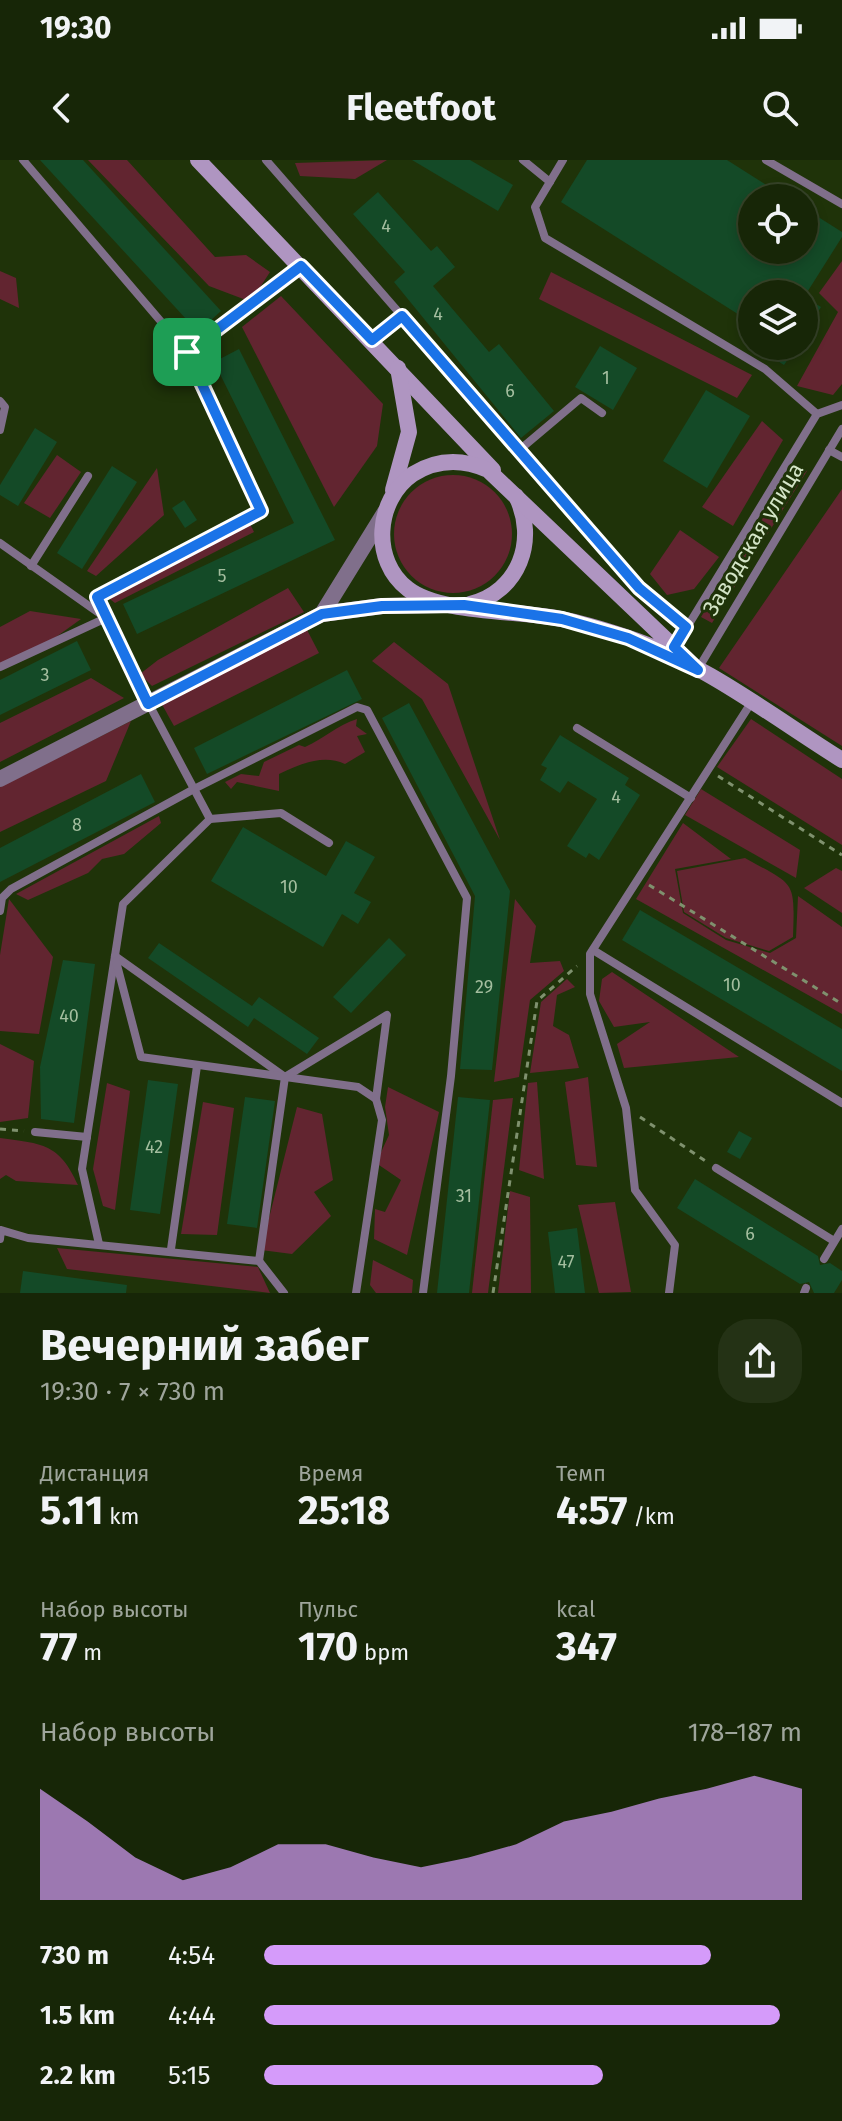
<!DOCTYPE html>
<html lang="ru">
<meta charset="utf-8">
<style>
body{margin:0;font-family:"Fira Sans",sans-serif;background:#243215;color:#f1f3f6;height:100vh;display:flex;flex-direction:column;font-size:30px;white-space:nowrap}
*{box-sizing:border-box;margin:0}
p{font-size:26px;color:#9ea59b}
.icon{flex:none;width:44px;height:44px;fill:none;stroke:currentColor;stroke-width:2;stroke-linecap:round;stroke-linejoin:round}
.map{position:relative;height:1133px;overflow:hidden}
.drawer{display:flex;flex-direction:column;background:#172607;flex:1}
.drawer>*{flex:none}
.buttons{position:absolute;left:738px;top:24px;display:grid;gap:16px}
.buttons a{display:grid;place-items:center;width:80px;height:80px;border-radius:50%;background:#172607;box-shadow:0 4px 12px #0003,0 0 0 2px #364328;font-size:40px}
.pin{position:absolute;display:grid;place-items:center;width:68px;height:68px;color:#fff;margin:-34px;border-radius:16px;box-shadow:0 4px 12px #0006}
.round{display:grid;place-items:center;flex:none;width:84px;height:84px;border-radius:32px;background:#243215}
.headline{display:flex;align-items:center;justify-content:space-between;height:136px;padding:0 40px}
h1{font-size:44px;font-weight:700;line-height:60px}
.metrics{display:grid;grid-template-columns:repeat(3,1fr);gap:12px;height:136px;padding:8px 40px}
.metrics div{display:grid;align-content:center}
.metrics b{font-size:40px;font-weight:700}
.metrics small{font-size:22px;font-weight:400}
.metrics p{font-size:22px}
.chart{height:224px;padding:16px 40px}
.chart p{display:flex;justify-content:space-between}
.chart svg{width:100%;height:144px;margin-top:8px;fill:#d59bfa;opacity:.7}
ul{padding:0 40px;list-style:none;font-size:26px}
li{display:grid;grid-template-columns:128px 96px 1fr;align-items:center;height:60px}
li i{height:20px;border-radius:10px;background:#d59bfa}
.status{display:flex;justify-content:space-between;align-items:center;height:56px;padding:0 40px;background:#172607;direction:ltr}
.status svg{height:22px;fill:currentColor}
header{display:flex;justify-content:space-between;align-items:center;height:104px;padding:0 40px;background:#172607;font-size:36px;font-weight:700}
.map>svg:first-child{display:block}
.green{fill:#622530}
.building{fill:#144a27}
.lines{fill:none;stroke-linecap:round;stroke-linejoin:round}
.path{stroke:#7f916e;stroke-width:3;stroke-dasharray:6 6;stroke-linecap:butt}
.service{stroke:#806f8b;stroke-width:8}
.tertiary{stroke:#806f8b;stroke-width:16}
.secondary{stroke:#af95c1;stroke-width:16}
.route-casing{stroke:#fff;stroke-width:16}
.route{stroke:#1a73e8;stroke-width:10}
.labels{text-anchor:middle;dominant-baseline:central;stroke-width:6;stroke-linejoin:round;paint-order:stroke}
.number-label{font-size:18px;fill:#a4be9f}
.street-label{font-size:22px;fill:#d4e5c7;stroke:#1f3309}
</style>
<div class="status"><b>19:30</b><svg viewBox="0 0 49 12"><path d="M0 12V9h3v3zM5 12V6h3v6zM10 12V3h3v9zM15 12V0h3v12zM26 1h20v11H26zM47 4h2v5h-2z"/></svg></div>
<header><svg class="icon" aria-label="back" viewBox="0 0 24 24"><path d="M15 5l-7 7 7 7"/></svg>Fleetfoot<svg class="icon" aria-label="search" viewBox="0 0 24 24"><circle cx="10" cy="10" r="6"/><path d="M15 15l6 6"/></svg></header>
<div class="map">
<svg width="842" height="1133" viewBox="0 0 842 1133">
<rect width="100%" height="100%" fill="#1f3309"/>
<g class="green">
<path d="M 88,0 L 127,0 L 215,97 L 246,95 L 270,112 L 255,135 L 246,140 L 209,126 Z"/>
<path d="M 387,0 L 355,19 L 300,16 L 295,3 Z"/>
<path d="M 842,101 L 842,224 L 833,235 L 797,226 L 838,152 L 819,133 Z"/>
<path d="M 0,111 L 16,118 L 19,148 L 0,139 Z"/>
<path d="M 551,112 L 752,215 L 737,238 L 539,139 Z"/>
<path d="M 281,136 L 383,244 L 377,286 L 334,347 L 242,167 Z"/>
<path d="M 762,261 L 783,280 L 733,366 L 702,347 Z"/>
<path d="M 57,295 L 81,312 L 50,358 L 24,343 Z"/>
<path d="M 796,305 L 807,311 L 712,463 L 701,457 Z"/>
<path d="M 157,308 L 164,355 L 96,416 L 87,411 Z"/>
<circle cx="453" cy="374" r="59"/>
<path d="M 842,329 L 842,586 L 719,508 Z"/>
<path d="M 249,362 L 254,372 L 115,443 L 106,436 Z"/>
<path d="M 680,370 L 719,397 L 694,429 L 667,435 L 650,414 Z"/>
<path d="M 288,428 L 304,452 L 152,526 L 140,514 L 158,500 Z"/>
<path d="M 30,451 L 81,459 L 38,490 L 0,506 L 0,467 Z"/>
<path d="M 305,466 L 319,493 L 174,566 L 160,541 Z"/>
<path d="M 394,482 L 448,524 L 500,680 L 422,539 L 372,501 Z"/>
<path d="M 91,518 L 124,538 L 0,602 L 0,563 Z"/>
<path d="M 357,559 L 356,566 L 367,574 L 357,576 L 365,592 L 345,604 C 323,594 300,604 279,614 L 279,631 L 237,622 L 231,629 L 225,622 L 241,614 L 259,616 L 264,602 L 299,585 L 305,587 C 325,578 336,566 357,559 Z"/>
<path d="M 751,559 L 842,619 L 842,685 L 717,607 Z"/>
<path d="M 131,561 L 106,621 L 0,672 L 0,627 Z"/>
<path d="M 701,629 L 800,690 L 796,718 L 685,655 Z"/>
<path d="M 159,656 L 161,663 L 124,694 L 102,699 L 88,713 L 28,740 L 16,734 Z"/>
<path d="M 683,663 L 731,699 L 675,709 L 683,753 L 726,780 L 770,793 L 796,778 L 798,736 L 842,767 L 842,854 L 636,739 Z"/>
<path d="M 745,698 C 795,726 795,719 793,777 L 769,791 L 726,778 L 684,752 L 677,711 Z"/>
<path d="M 836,708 L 842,711 L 842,753 L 804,728 Z"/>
<path d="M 9,739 L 53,797 L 39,874 L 0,871 L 0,795 Z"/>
<path d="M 515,739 L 536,766 L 530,803 L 560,801 L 564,811 L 530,840 L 519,917 L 494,922 Z"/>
<path d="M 612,812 L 739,897 L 624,908 L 617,884 L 650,862 L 614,867 L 599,841 L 602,819 Z"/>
<path d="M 567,819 L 575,827 L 557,835 L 553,866 L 569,875 L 579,908 L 530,913 L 541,842 Z"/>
<path d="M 0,884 L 34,901 L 28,958 L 0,962 Z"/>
<path d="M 588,917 L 597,1007 L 576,1005 L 565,922 Z"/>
<path d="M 537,922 L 544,1019 L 519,1010 L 528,923 Z"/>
<path d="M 107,923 L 130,931 L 115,1050 L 103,1046 L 93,1009 Z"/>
<path d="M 388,927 L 439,952 L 407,1095 L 374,1079 L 375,1049 L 385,1052 L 401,1020 L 376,1003 L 389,975 L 385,947 Z"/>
<path d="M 513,938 L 488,1133 L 472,1133 L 493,940 Z"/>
<path d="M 203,942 L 234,948 L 217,1075 L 181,1074 Z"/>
<path d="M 297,947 L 322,954 L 333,1020 L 314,1032 L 331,1056 L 292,1094 L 261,1090 Z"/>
<path d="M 0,978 C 43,984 59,983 78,1025 L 16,1021 L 6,1015 L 0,1019 Z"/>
<path d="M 510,1031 L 530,1037 L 531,1133 L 498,1133 Z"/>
<path d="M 615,1042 L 631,1132 L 599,1133 L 578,1045 Z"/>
<path d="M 57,1088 L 258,1107 L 270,1133 L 67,1109 Z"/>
<path d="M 373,1100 L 413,1120 L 412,1133 L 376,1133 L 370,1125 Z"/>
</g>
<g class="building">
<path d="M 40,0 L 83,0 L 221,151 L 198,172 Z"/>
<path d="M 412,0 L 470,0 L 513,25 L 498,51 Z"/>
<path d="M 587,0 L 727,0 L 787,38 L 752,38 L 752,90 L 804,90 L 804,48 L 842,72 L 842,77 L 806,134 L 752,134 L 752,163 L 561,42 Z"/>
<path d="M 378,32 L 431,91 L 437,86 L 455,107 L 433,126 L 489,192 L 499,184 L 554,251 L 521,278 L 394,122 L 405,112 L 353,54 Z"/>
<path d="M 804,137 L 821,147 L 804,174 Z"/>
<path d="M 600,186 L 637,208 L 613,250 L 575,227 Z"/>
<path d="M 754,186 L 797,186 L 784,205 Z"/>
<path d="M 239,189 L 335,380 L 137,474 L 123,444 L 294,363 L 214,202 Z"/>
<path d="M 706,230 L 750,256 L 707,328 L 663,301 Z"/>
<path d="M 35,268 L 57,282 L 18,346 L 0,335 L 0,325 Z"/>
<path d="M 112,306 L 137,322 L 82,409 L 57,393 Z"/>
<path d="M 184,340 L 197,360 L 185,368 L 172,348 Z"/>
<path d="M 77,481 L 91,510 L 0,555 L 0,520 Z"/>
<path d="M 347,510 L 362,539 L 207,614 L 194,588 Z"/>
<path d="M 409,543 L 510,731 L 492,910 L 460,909 L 475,736 L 382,558 Z"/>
<path d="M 560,575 L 629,618 L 625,625 L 640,635 L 599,700 L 589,693 L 586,698 L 567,686 L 597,639 L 568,621 L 560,633 L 540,620 L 547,608 L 541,605 Z"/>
<path d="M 141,614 L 155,642 L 0,722 L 0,688 Z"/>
<path d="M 243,667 L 326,716 L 346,681 L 375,697 L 354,733 L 371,742 L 358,764 L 342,754 L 323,787 L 211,721 Z"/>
<path d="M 640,750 L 842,869 L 842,911 L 622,780 Z"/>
<path d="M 389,778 L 406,795 L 351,853 L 333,837 Z"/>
<path d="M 159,783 L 252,846 L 259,837 L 319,878 L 307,894 L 254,858 L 248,867 L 148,798 Z"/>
<path d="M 63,800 L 95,804 L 74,963 L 41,959 L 40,907 Z"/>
<path d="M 148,920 L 178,924 L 160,1054 L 130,1050 Z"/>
<path d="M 245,937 L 275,941 L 257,1068 L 227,1064 Z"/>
<path d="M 458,937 L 490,940 L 469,1133 L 437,1133 Z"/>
<path d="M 739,971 L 752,978 L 740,999 L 727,992 Z"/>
<path d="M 695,1019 L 818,1096 L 820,1105 L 830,1103 L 842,1111 L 842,1120 L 834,1133 L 814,1133 L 809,1122 L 800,1124 L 677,1048 Z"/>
<path d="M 577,1068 L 585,1133 L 555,1133 L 548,1072 Z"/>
<path d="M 23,1111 L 127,1125 L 126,1133 L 20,1133 Z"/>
</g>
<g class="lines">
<g class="path">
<path d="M 718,616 L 842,695"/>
<path d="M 649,725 L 842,844"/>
<path d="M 640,957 L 707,1002"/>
<path d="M 0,969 L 24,971"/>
<path d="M 493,1133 L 537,841 L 577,806"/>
</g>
<g class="service">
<path d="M 23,0 L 187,192 L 261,351 L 97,437 L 118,486 L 210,659 L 123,744 L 82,1009 L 99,1084"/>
<path d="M 266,0 L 639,428 L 686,467"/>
<path d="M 523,0 L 550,22"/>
<path d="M 563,0 L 535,47 L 545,78 L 765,209 L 817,254"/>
<path d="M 766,0 L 842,44"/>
<path d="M 372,180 L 402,156"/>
<path d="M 187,192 L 300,107"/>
<path d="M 0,241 L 5,247 L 0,270"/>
<path d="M 829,290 L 842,297"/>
<path d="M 517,292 L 581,238 L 602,253"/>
<path d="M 0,383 L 106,458"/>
<path d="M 31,406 L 88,316"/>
<path d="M 675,487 L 817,254 L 842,245"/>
<path d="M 0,507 L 106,458"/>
<path d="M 698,509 L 842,269"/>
<path d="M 577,568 L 691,638"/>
<path d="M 210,659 L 281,653 L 329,683"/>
<path d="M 0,751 L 2,738 L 11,729 L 194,629 L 357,547 L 367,550 L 467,738 L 451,916 L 423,1133"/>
<path d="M 593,790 L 842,943"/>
<path d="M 115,796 L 285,917 L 259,1101"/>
<path d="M 116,801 L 141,897 L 358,927 L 376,939"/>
<path d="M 285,917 L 387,855 L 376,939 L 382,960 L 356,1133"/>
<path d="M 35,972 L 87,977"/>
<path d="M 716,1008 L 834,1081"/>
<path d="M 0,1079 L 1,1070 L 28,1078 L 259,1101 L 284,1133"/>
<path d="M 171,1089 L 197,906"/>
<path d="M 824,1099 L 842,1069"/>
<path d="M 669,1133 L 675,1085 L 635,1030 L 626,948 L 590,834 L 590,794 L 751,543"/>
<path d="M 804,1133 L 806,1128"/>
</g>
<g class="tertiary">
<path d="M 322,454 L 385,352"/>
<path d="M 0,619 L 322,454 L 382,446 L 441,445"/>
</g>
<g class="secondary">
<path d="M 198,0 L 493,310"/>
<path d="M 393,330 L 409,272 L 398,208"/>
<path d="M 470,444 C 519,432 538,380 516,336"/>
<path d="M 698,510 L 488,310 C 463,299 437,299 413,314 C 375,340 371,401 408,429 C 440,454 519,450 561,459 C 583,463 605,470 626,477 C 703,502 773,557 842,600"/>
</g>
</g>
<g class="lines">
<g class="route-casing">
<path id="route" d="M 301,106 L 372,180 L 402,156 L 639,428 L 686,467 L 674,487 L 698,510 L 628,478 L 562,459 L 464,445 L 382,446 L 322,454 L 148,544 L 97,437 L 261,351 L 187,192 Z"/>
</g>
<use href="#route" class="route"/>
</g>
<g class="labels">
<g class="number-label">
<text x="386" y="66">4</text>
<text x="438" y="154">4</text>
<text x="606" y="218">1</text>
<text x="510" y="231">6</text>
<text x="222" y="416">5</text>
<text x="45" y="515">3</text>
<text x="616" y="637">4</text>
<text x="77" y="665">8</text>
<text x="289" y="727">10</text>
<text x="732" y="825">10</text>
<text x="484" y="827">29</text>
<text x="69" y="856">40</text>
<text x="154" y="987">42</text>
<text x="464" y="1036">31</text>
<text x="750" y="1074">6</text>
<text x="566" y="1102">47</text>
</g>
<g class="street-label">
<text transform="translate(753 379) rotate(-59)">Заводская улица</text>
</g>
</g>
</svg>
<div class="buttons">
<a><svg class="icon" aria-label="locate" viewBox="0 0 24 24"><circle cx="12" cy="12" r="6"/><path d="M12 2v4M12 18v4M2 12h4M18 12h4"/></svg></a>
<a><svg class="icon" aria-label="layers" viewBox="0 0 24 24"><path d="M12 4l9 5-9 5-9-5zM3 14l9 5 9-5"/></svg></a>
</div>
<div class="pin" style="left:187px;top:192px;background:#1e9e55"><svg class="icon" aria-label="arrive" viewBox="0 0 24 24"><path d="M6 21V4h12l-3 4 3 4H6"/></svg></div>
</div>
<section class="drawer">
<div class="headline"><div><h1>Вечерний забег</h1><p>19:30 · 7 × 730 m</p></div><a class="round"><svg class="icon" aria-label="share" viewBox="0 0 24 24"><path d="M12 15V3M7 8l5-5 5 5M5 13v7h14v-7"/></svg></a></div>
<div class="metrics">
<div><p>Дистанция</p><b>5.11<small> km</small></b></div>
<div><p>Время</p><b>25:18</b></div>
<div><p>Темп</p><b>4:57<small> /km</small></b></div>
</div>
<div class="metrics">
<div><p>Набор высоты</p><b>77<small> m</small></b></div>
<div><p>Пульс</p><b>170<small> bpm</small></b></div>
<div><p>kcal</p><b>347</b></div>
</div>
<div class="chart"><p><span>Набор высоты</span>178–187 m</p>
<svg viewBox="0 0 160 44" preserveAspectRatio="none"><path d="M0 44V10L10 20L20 31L30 38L40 34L50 27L60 27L70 31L80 34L90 31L100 27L110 20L120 17L130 13L140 10L150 6L160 10V44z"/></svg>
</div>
<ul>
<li><b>730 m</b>4:54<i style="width:83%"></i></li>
<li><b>1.5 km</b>4:44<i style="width:96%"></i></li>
<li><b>2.2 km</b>5:15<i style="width:63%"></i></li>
</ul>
</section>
